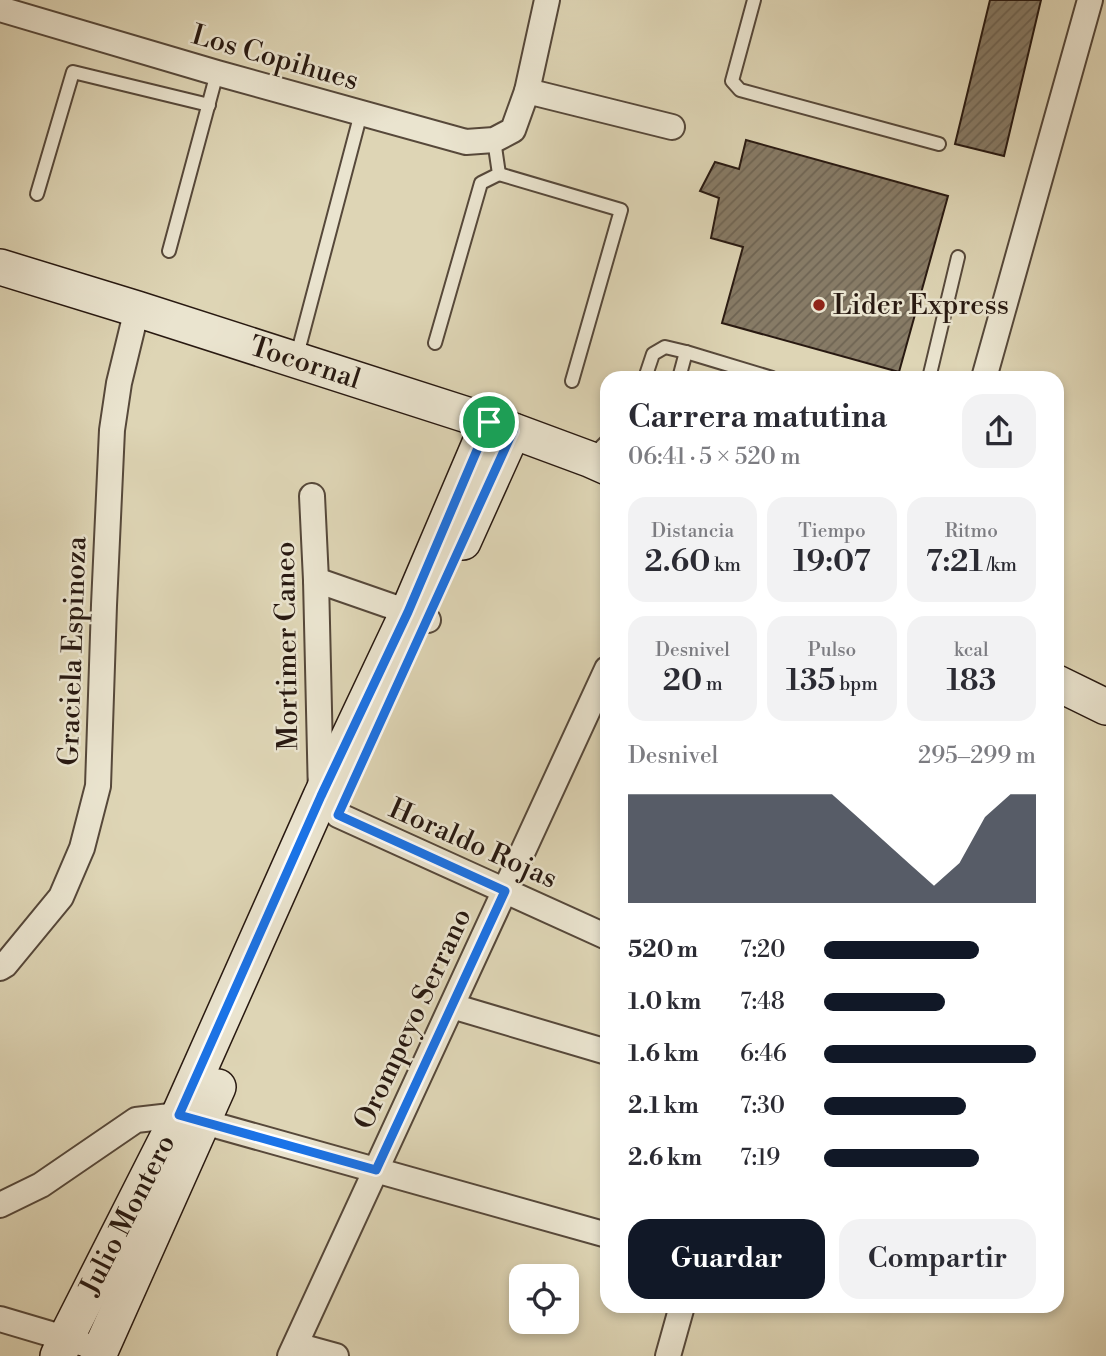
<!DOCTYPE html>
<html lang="es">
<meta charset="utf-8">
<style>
body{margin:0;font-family:"Libre Bodoni",serif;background:#f2f2f3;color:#2b2b33;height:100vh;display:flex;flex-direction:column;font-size:26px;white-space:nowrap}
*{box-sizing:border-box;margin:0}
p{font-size:23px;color:#7c7c81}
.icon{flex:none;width:38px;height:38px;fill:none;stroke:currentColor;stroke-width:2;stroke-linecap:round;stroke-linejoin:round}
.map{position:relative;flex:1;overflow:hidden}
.details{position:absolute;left:600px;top:371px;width:464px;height:942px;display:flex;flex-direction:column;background:#fff;border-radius:21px;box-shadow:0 4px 10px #0003}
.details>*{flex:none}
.buttons{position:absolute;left:509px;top:1264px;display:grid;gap:14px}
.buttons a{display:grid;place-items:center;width:70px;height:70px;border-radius:14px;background:#fff;box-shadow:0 4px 10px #0003;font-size:35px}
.pin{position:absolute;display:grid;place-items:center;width:60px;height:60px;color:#fff;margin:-30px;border:4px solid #fff;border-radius:50%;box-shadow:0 2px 7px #0007}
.round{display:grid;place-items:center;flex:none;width:74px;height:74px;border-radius:21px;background:#f2f2f3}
.summary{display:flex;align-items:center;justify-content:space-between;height:119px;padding:0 28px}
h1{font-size:32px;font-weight:600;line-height:52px}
.stats{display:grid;grid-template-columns:repeat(3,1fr);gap:10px;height:119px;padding:7px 28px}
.stats div{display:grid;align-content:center;border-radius:18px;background:#f2f2f3;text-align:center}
.stats b{font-size:30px;font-weight:600}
.stats small{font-size:19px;font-weight:400}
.stats p{font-size:19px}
.chart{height:196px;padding:14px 28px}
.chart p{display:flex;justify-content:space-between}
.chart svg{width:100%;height:126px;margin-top:7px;fill:#111827;opacity:.7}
.cta{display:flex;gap:14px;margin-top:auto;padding:14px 28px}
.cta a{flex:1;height:80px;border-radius:21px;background:#111827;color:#fff;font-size:28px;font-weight:600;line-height:80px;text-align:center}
.cta a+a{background:#f2f2f3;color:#2b2b33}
ul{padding:0 28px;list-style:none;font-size:23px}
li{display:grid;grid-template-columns:112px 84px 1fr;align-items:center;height:52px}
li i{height:18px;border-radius:9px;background:#111827}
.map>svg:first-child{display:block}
.building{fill:url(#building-hatch);stroke:#281911;stroke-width:2}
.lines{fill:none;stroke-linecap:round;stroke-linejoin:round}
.lane-casing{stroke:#56483a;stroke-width:16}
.street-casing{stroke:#56483a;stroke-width:28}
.secondary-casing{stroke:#281911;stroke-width:38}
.lane{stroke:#eae4cf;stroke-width:12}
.street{stroke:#eae4cf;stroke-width:24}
.secondary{stroke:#eae4cf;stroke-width:35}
.route-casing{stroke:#fff;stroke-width:14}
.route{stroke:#1a73e8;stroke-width:9}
.poi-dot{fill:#8f2418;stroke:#eae4cf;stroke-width:2.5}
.labels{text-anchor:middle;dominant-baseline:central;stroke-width:5;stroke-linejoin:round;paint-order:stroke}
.street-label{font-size:28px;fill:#281911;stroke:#eae4cf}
.poi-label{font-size:28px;fill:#281911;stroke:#eae4cf;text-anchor:start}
</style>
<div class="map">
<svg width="1106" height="1356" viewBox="0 0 1106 1356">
<defs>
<pattern id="building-hatch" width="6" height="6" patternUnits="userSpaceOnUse" patternTransform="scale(1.75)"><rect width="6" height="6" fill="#877b66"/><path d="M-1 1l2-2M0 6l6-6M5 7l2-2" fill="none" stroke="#6e6453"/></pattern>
</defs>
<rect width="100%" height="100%" fill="#ded5b5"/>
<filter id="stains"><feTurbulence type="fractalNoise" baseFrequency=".00286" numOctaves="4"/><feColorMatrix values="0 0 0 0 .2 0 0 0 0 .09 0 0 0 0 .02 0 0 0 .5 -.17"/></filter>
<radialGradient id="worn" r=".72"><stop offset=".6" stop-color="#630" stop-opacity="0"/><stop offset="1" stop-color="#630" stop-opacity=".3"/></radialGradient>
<g class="building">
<path d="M 990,0 L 1041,0 L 1004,156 L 955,144 Z"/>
<path d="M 746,140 L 948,196 L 899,372 L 722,323 L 743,247 L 711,238 L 719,198 L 700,191 L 715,162 L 739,169 Z"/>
</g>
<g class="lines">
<g class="lane-casing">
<g id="lane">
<path d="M 754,0 L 732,81 L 740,90 L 939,144"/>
<path d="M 499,174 L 621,210 L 572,381"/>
<path d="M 37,194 L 73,72 L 209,105"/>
<path d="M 169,251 L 217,73"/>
<path d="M 435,343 L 481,183 L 499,174 L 494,140"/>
<path d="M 296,359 L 361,113"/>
<path d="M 645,378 L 653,354 L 665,347 L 686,352 L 772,378"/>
<path d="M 679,378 L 686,352"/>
<path d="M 929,378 L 958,257"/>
<path d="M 590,458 L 607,441"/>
</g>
</g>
<g class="street-casing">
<g id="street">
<path d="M 0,9 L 217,73 L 466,142 L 494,140 L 513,130 L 527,91 L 547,0"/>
<path d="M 527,91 L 672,127"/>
<path d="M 984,378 L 1090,0"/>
<path d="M 312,496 L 316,580 L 321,796 L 338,815 L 607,937"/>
<path d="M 316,580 L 408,612 L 428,620"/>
<path d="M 0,968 L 5,965 L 61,897 L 82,848 L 98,786 L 104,605 L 112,430 L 119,383 L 137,309"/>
<path d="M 452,1006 L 607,1052"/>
<path d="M 0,1205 L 41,1185 L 136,1120 L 179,1115 L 607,1235"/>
<path d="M 0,1319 L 81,1343"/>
<path d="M 296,1345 L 336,1356"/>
<path d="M 290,1356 L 607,669"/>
<path d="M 668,1356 L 682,1306"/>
</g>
</g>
<g class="secondary-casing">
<g id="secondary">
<path d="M 0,267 L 137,309 L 489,422 L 589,459 L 607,467"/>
<path d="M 463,542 L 513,431"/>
<path d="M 1057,683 L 1106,707"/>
<path d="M 58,1356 L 66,1338 L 179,1115 L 321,796 L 408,612 L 489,422"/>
<path d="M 98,1356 L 218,1087"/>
</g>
</g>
<use href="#lane" class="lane"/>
<use href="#street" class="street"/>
<use href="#secondary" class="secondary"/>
</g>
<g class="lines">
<g class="route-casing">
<path id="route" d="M 489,422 L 513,431 L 338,815 L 505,891 L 376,1170 L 179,1115 L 321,796 L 408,612 Z"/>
</g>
<use href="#route" class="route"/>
</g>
<circle class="poi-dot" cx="819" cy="305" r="7"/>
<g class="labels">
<g class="street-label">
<text transform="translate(275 58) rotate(16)">Los Copihues</text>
<text transform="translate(305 363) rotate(18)">Tocornal</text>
<text transform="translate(287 646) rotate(-91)">Mortimer Caneo</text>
<text transform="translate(73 651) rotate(-88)">Graciela Espinoza</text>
<text transform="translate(473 844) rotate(24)">Horaldo Rojas</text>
<text transform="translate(413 1019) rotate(-65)">Orompeyo Serrano</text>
<text transform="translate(128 1215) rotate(-63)">Julio Montero</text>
</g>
<g class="poi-label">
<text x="833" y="305">Lider Express</text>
</g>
</g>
<rect width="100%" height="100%" filter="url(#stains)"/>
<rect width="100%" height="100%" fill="url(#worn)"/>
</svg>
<div class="buttons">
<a><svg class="icon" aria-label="locate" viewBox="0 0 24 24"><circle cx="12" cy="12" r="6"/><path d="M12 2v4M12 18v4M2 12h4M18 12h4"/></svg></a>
</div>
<div class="pin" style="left:489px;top:422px;background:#1e9e55"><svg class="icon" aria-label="arrive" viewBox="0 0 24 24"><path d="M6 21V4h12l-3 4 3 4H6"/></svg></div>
<section class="details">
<div class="summary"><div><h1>Carrera matutina</h1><p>06:41 · 5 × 520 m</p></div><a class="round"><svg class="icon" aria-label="share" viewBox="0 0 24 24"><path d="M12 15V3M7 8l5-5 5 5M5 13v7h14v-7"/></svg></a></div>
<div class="stats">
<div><p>Distancia</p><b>2.60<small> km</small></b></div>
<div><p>Tiempo</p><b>19:07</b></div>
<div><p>Ritmo</p><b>7:21<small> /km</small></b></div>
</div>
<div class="stats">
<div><p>Desnivel</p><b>20<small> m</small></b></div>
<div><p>Pulso</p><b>135<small> bpm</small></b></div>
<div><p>kcal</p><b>183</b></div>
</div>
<div class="chart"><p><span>Desnivel</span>295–299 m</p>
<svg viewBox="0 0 160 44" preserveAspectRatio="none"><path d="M0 44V6L10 6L20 6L30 6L40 6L50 6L60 6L70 6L80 6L90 14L100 22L110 30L120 38L130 30L140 14L150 6L160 6V44z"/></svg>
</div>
<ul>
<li><b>520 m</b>7:20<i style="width:73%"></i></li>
<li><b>1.0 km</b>7:48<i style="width:57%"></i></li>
<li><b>1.6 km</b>6:46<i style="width:100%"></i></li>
<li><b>2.1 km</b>7:30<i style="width:67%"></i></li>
<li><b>2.6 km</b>7:19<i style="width:73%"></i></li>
</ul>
<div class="cta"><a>Guardar</a><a>Compartir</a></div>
</section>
</div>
